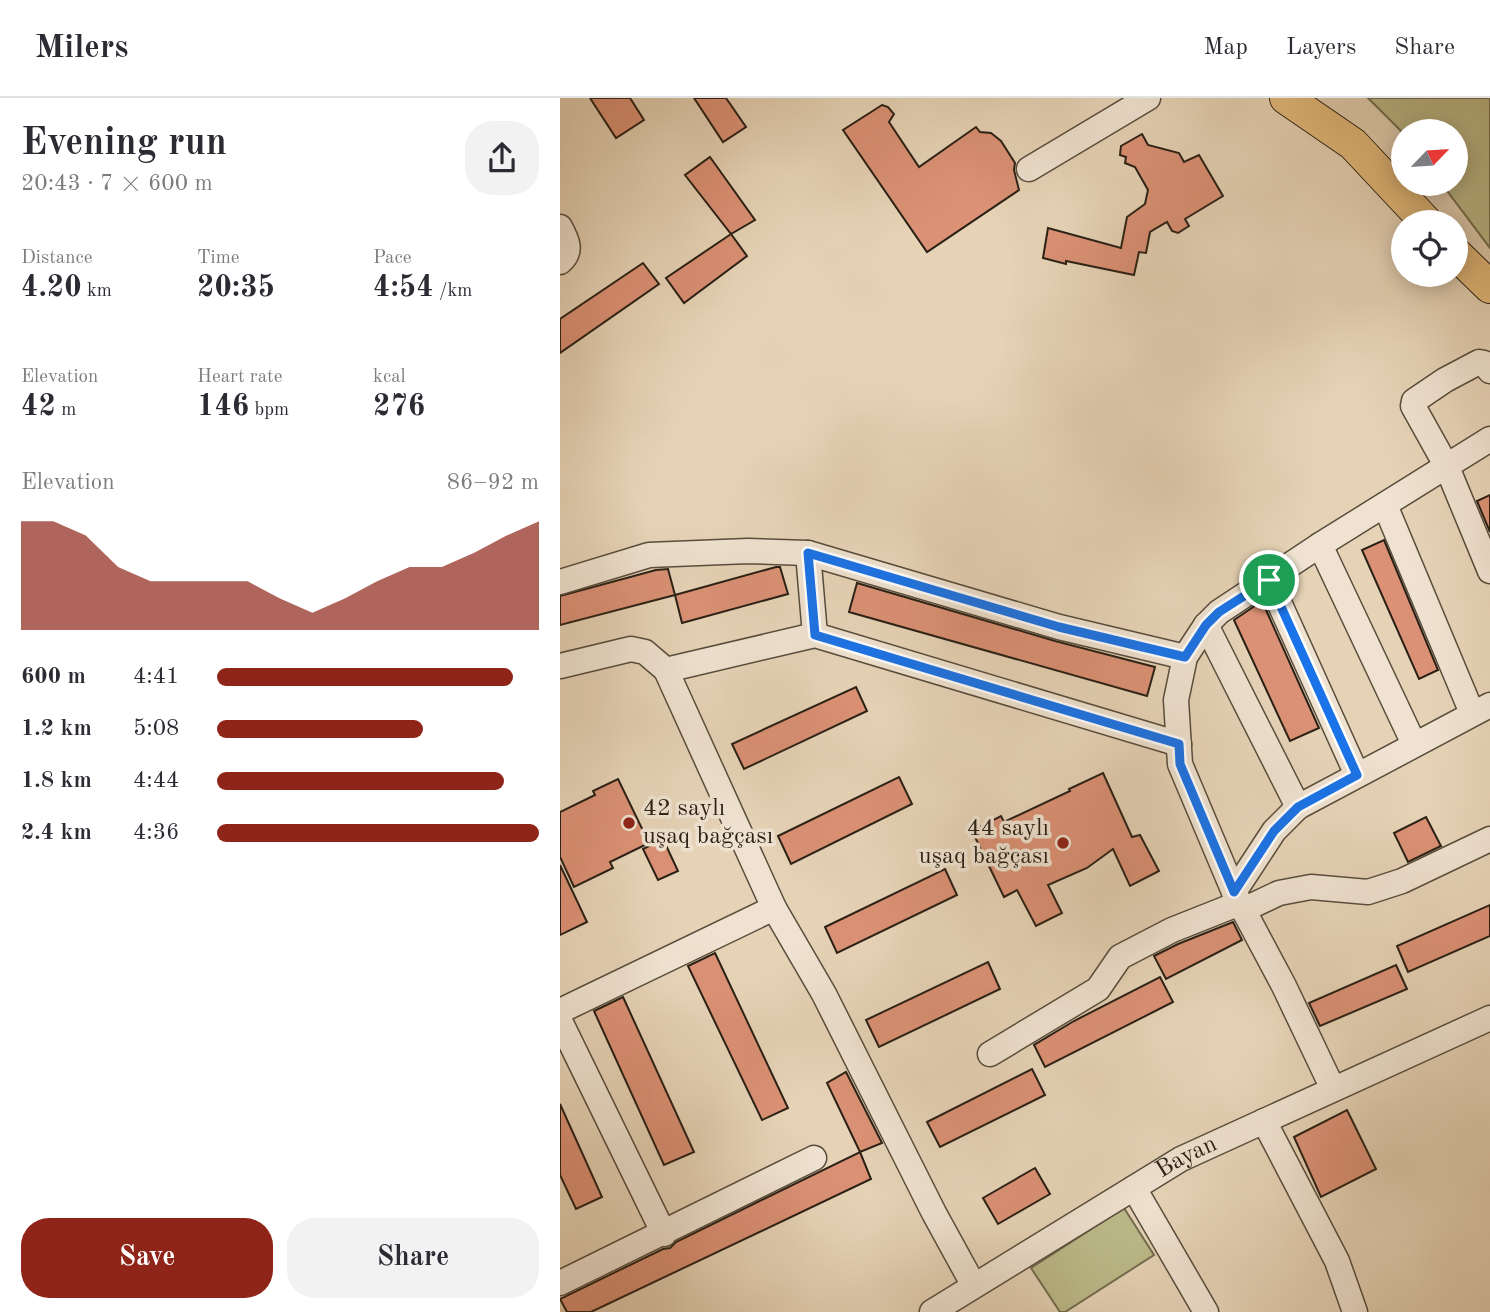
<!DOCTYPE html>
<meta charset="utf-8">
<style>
body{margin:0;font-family:"Old Standard TT",serif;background:#f2f2f3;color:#2b2b33;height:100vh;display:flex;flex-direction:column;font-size:26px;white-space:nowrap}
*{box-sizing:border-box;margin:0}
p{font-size:23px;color:#7c7c81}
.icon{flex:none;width:38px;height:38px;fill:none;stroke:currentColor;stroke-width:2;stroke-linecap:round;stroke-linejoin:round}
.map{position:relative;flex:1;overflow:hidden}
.drawer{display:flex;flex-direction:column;background:#fff;width:560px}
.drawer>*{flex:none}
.needle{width:46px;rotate:65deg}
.controls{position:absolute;left:831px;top:21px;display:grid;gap:14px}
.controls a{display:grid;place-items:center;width:77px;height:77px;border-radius:50%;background:#fff;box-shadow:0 4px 18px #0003;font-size:35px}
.pin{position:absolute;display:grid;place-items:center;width:60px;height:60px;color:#fff;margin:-30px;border:4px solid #fff;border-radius:50%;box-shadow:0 2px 7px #0007}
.round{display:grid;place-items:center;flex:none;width:74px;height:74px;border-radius:28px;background:#f2f2f3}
.overview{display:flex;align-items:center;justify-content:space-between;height:119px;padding:0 21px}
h1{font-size:38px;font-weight:600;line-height:52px}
.metrics{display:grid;grid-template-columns:repeat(3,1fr);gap:10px;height:119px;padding:7px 21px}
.metrics div{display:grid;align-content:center}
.metrics b{font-size:30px;font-weight:600}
.metrics small{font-size:19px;font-weight:400}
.metrics p{font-size:19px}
.chart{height:196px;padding:14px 21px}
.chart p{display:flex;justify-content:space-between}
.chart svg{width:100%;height:126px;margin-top:7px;fill:#8f2418;opacity:.7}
.primary-button{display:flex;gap:14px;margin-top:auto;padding:14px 21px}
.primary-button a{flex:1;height:80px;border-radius:28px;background:#8f2418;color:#fff;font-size:28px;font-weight:600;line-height:80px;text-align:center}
.primary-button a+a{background:#f2f2f3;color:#2b2b33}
ul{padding:0 21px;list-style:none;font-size:23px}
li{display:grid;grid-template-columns:112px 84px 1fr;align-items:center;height:52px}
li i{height:18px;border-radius:9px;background:#8f2418}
header{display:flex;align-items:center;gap:42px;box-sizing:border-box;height:98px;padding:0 35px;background:#fff;border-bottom:2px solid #e1e1e2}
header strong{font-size:33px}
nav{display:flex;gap:38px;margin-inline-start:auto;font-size:24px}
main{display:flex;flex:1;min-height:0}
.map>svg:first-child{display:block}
.green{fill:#bcba89;stroke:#726d4f;stroke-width:2}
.building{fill:#db9175;stroke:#292015;stroke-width:2}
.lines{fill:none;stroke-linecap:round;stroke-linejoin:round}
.minor-casing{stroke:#584d3d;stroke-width:27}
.major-casing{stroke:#292015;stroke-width:34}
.minor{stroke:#efe2d0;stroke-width:24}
.major{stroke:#e3ba7b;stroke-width:32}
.route-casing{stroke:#fff;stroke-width:14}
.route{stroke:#1a73e8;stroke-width:9}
.poi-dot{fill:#8f2418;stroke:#efe2d0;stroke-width:2.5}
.labels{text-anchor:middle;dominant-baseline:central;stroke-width:7;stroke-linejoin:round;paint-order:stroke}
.poi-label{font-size:24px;fill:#292015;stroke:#efe2d0;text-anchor:start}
.street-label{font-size:24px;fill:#292015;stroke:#efe2d0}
</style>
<header>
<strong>Milers</strong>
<nav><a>Map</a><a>Layers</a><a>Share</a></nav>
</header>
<main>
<section class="drawer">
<div class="overview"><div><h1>Evening run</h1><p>20:43 · 7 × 600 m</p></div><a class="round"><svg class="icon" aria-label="share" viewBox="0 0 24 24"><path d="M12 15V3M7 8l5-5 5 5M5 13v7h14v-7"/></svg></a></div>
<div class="metrics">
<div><p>Distance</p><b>4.20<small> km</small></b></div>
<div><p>Time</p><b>20:35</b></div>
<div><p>Pace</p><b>4:54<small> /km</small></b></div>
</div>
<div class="metrics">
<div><p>Elevation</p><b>42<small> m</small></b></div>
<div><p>Heart rate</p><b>146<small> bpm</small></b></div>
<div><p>kcal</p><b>276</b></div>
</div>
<div class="chart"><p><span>Elevation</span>86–92 m</p>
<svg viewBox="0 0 160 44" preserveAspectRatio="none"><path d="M0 44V6L10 6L20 11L30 22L40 27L50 27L60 27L70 27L80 33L90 38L100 33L110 27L120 22L130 22L140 17L150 11L160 6V44z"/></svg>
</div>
<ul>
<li><b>600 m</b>4:41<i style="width:92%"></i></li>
<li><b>1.2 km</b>5:08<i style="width:64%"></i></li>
<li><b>1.8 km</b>4:44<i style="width:89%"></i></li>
<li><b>2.4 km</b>4:36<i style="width:100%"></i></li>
</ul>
<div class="primary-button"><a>Save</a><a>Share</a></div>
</section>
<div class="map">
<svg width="930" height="1214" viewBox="0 0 930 1214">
<rect width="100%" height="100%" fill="#e6d3b6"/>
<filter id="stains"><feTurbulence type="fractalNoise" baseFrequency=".00286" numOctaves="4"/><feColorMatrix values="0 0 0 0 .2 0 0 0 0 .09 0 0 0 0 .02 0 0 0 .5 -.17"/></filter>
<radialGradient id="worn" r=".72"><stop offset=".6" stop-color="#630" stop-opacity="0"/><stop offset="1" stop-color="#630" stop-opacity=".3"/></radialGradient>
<g class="green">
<path d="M 808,0 L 930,0 L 930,150 L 882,86 L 896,86 L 896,33 L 844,33 L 843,35 Z"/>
<path d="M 564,1110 L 594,1157 L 505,1214 L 500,1214 L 471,1170 Z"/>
</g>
<g class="building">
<path d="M 30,0 L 70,0 L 84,22 L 56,40 Z"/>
<path d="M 134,0 L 166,0 L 186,29 L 163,44 Z"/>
<path d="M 322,7 L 328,9 L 334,16 L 329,24 L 359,69 L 416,29 L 420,34 L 431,35 L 441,43 L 455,65 L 454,72 L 459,92 L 367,154 L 283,32 Z"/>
<path d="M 582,36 L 588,47 L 619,55 L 624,64 L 639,57 L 663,98 L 625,121 L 629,128 L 618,135 L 612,133 L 607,124 L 590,134 L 586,155 L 579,154 L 574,177 L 506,163 L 506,166 L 483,160 L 488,130 L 561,150 L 567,119 L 585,106 L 588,92 L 575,69 L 565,65 L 566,59 L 560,57 L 561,48 Z"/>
<path d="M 150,59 L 195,122 L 171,136 L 125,77 Z"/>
<path d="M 171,136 L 187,158 L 124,205 L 106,180 Z"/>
<path d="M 83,165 L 99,186 L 0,255 L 0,221 Z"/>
<path d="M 930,397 L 930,434 L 917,403 Z"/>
<path d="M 824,442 L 878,572 L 859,581 L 802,452 Z"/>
<path d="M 216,469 L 220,469 L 228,496 L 122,525 L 115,497 Z"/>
<path d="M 108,471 L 115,497 L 0,527 L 0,498 L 96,472 Z"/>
<path d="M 297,485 L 495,543 L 595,569 L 587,598 L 289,514 Z"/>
<path d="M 702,503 L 759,630 L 730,643 L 674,522 Z"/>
<path d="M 296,589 L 307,613 L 184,671 L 172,646 Z"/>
<path d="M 543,675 L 572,739 L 580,737 L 599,773 L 570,788 L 553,751 L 527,770 L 488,787 L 502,815 L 476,828 L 457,792 L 444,799 L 412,733 L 441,718 L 444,724 L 510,693 L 509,691 Z"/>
<path d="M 339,679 L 352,706 L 231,766 L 218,738 Z"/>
<path d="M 58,681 L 89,745 L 50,764 L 53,770 L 14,789 L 0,759 L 0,714 L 35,697 L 33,693 Z"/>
<path d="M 866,719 L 881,748 L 848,764 L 834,735 Z"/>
<path d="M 103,741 L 118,773 L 98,782 L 83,751 Z"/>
<path d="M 0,767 L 27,824 L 0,837 Z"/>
<path d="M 385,771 L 397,797 L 277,855 L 265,829 Z"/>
<path d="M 930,807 L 930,838 L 848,874 L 837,848 Z"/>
<path d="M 673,824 L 682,842 L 606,881 L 594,858 L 618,846 Z"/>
<path d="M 155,855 L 228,1010 L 202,1022 L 128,868 Z"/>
<path d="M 428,864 L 440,891 L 319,949 L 306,922 Z"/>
<path d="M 836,867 L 847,891 L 760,928 L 749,905 Z"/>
<path d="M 600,879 L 613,904 L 485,969 L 474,947 L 514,923 Z"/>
<path d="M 63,899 L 134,1054 L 104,1067 L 34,913 Z"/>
<path d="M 472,971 L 485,997 L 380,1049 L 367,1024 Z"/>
<path d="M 286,974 L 322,1045 L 300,1054 L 267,985 Z"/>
<path d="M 0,1006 L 42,1099 L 16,1111 L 0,1077 Z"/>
<path d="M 787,1012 L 816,1071 L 761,1099 L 734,1039 Z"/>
<path d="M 300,1054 L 311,1081 L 31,1214 L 7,1214 L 0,1201 L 103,1151 L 110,1150 L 116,1144 Z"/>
<path d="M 475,1070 L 490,1096 L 438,1126 L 423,1100 Z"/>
</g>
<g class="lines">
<g class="minor-casing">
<g id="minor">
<path d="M 469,71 L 588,0"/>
<path d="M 0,129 C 7,142 13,153 0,164"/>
<path d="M 930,273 L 924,265 L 919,264 L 885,282 L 854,303 L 853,308 L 887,369 L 930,473"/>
<path d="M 825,407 L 912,615"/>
<path d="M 760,447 L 854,646"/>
<path d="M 248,455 L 255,537"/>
<path d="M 709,482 L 797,677"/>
<path d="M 0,484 L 89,457 L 188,453 L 248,455 L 499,529 L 625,559"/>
<path d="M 646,527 L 738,709"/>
<path d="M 0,568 L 71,551 L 85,554 L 106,572 L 214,810 L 264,896 L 374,1115 L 414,1188"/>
<path d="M 106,572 L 255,537 L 619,646"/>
<path d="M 674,794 L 714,733 L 738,709 L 930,607"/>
<path d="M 683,812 L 719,795 L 751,789 L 808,794 L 842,783 L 930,741"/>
<path d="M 0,913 L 214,810"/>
<path d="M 0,923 L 104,1136"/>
<path d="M 430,956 L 538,891 L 560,859 L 612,832 L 680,805"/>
<path d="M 773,991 L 724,888 L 674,794 L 620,666 L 616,602 L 625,559 L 646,527 L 659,514 L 760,447 L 930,341"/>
<path d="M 704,1023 L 777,1163 L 795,1214"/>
<path d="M 574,1090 L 646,1214"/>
<path d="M 0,1185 L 254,1060"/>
<path id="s1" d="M 372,1214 L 621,1061 L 930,920"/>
</g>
</g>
<g class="major-casing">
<g id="major">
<path d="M 726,0 L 793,46 L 866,124"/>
<path d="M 896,156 L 930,189"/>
</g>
</g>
<use href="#minor" class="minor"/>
<use href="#major" class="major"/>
</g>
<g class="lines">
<g class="route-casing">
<path id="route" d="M 248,455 L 499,529 L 625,559 L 646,527 L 659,514 L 709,482 L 797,677 L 738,709 L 714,733 L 674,794 L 620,666 L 619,646 L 255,537 Z"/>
</g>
<use href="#route" class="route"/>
</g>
<g class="poi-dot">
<circle cx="69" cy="725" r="7"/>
<circle cx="503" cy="745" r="7"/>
</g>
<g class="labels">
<g class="poi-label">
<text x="83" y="711">42 saylı<tspan x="83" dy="28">uşaq bağçası</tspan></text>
<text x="489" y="731" text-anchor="end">44 saylı<tspan x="489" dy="28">uşaq bağçası</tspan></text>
</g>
<g class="street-label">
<text stroke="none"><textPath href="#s1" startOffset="298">Bayan</textPath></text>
</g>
</g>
<rect width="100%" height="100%" filter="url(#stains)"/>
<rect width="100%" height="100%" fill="url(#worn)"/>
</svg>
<div class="controls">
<a><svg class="needle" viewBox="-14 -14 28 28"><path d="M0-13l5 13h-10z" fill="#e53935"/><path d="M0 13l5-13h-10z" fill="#7c7c81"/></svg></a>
<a><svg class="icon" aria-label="locate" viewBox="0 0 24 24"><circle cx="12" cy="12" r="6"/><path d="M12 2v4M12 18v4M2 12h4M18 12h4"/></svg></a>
</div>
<div class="pin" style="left:709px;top:482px;background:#1e9e55"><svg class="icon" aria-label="arrive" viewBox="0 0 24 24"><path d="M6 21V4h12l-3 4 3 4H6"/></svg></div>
</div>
</main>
